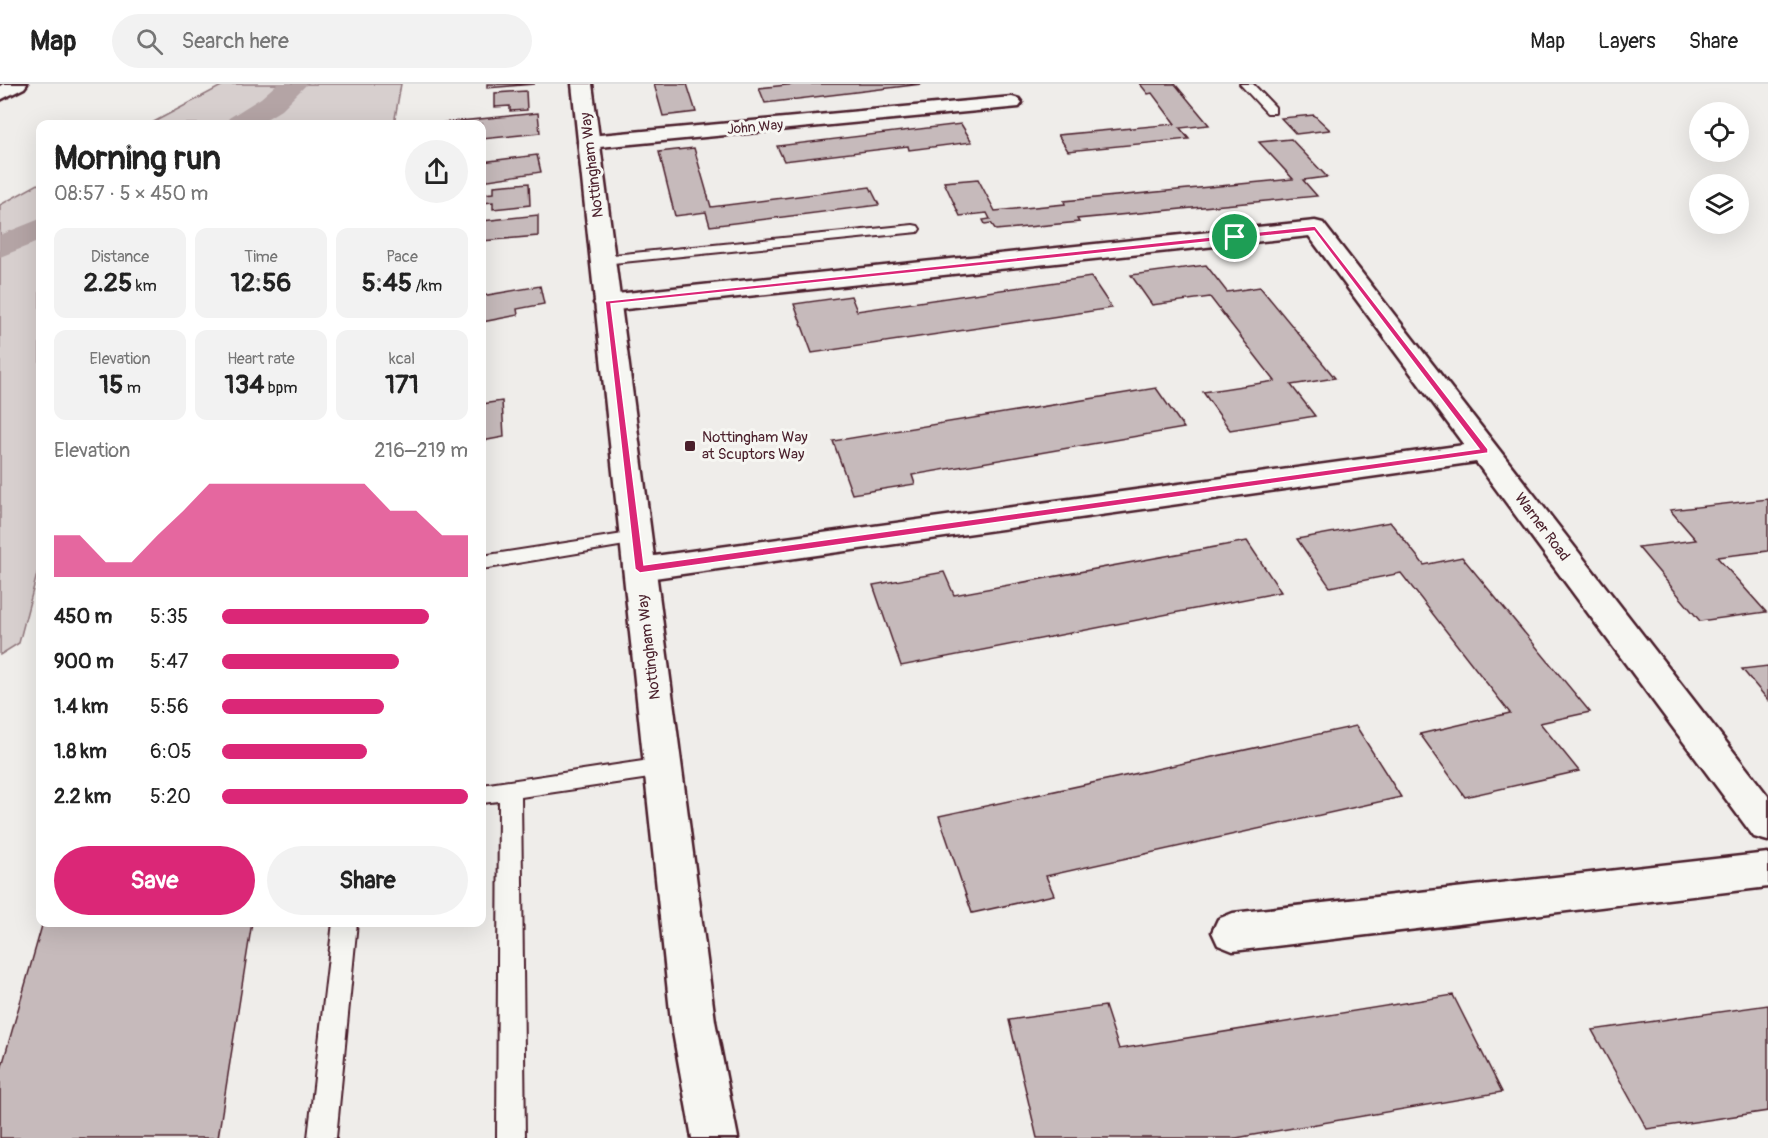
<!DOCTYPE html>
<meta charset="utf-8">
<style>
body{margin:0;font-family:Pangolin,sans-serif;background:#f2f2f2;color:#222;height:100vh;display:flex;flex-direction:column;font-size:22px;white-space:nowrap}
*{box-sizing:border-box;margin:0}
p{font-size:20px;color:#767676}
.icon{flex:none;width:33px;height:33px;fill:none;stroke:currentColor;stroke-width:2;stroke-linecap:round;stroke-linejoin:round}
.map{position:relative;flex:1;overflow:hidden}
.drawer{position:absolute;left:36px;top:36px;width:450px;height:807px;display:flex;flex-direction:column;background:#fff;border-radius:12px;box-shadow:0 6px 24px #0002}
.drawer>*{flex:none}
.fabs{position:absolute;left:1689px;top:18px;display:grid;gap:12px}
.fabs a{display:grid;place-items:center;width:60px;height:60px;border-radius:50%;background:#fff;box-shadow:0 6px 24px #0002;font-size:30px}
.pin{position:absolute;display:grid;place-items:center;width:51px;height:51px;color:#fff;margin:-26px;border:3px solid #fff;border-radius:50%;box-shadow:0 2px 6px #0007}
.round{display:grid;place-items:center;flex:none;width:63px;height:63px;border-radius:32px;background:#f2f2f2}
.head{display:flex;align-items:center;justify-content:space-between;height:102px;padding:0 18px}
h1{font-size:33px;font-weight:700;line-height:45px}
.stats{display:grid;grid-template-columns:repeat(3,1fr);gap:9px;height:102px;padding:6px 18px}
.stats div{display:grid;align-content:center;border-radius:12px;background:#f2f2f2;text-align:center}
.stats b{font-size:26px;font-weight:700}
.stats small{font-size:16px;font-weight:400}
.stats p{font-size:16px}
.chart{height:168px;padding:12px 18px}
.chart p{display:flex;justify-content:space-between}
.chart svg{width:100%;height:108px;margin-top:6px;fill:#db2777;opacity:.7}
.primary-button{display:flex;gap:12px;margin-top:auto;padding:12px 18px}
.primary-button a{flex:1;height:69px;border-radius:36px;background:#db2777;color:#fff;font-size:24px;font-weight:700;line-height:69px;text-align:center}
.primary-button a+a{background:#f2f2f2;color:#222}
ul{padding:0 18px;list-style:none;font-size:20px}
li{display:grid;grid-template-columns:96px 72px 1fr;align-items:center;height:45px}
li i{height:15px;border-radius:8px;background:#db2777}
header{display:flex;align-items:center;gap:36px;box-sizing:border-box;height:84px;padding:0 30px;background:#fff;border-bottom:2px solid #e0e0e0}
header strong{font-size:28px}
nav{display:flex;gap:33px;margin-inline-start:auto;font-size:21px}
.search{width:420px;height:54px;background:#f2f2f2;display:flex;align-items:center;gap:15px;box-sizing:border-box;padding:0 21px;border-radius:33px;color:#767676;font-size:22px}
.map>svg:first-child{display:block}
.green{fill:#d7cfce;stroke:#90777c;stroke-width:1.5}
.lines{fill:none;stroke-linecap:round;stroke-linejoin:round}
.canal{fill:#b4a4a5;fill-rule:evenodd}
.building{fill:#c6babb;stroke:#4a1f2b;stroke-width:1.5}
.service-casing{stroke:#4a1f2b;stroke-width:4}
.minor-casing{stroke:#4a1f2b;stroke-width:5}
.tertiary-casing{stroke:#4a1f2b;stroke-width:5}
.service{fill:#f6f6f2;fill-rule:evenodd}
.minor{fill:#f6f6f2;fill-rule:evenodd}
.tertiary{fill:#f6f6f2;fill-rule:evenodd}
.route{fill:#db2777;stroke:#fff;stroke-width:1.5;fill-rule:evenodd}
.poi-dot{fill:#4a1f2b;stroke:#f6f6f2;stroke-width:2}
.labels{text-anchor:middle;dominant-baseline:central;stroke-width:6;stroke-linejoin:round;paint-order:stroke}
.far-street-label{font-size:14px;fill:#4a1f2b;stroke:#f6f6f2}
.street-label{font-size:15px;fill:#4a1f2b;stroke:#f6f6f2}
.poi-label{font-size:15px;fill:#4a1f2b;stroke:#f6f6f2;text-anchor:start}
</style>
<header>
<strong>Map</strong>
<div class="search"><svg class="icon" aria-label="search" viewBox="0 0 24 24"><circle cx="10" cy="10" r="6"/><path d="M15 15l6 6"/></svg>Search here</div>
<nav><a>Map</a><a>Layers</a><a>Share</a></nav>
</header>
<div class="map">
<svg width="1768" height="1054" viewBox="0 0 1768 1054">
<rect width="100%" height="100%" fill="#efedea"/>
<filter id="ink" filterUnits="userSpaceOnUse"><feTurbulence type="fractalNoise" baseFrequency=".0167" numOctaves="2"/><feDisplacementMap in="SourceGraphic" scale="12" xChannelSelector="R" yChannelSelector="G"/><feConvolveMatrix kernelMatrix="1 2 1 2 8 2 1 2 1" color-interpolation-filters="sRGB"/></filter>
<g filter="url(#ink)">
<g class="green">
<path d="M 225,0 L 401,0 L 394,40 L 150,40 Z"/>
<path d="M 40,99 L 40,479 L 19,559 L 0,571 L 0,121 Z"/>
</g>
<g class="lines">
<g class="canal">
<path d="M 277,0 L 307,0 L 281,26 L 258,40 L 225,40 L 229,34 L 261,14 Z"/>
<path d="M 40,135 L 40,157 L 0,173 L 0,151 Z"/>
</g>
</g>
<g class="building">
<path d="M 487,0 L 535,0 L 487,4 Z"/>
<path d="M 654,0 L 687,0 L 696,28 L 663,32 Z"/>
<path d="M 796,0 L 922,0 L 765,19 L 759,4 Z"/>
<path d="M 1140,0 L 1175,0 L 1209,41 L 1180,44 L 1189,55 L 1068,67 L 1058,51 L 1175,40 L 1152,9 L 1148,10 Z"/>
<path d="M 526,7 L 527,26 L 510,27 L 510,22 L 495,23 L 495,9 Z"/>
<path d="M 538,29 L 540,49 L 482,55 L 482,40 L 430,40 Z"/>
<path d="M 1314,31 L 1330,46 L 1296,50 L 1281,34 Z"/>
<path d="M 961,40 L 972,58 L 909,66 L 908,62 L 784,77 L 777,62 Z"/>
<path d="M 1291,55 L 1327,93 L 1303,96 L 1317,112 L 1077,135 L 1079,138 L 996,146 L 991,139 L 985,140 L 983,136 L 990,135 L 987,129 L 960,132 L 944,98 L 978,95 L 995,127 L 1065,120 L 1064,117 L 1293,95 L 1259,58 Z"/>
<path d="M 694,64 L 711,123 L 870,103 L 879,121 L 710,142 L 706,128 L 675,132 L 659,68 Z"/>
<path d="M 537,71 L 541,88 L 482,97 L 482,78 Z"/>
<path d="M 529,99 L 530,121 L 493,125 L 493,118 L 482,119 L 482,110 L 494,109 L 494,102 Z"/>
<path d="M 538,131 L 538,152 L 482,157 L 482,137 Z"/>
<path d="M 1206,181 L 1227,208 L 1260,203 L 1335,294 L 1291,301 L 1315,332 L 1230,346 L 1203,308 L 1275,297 L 1210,213 L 1152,221 L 1131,191 Z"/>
<path d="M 1091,193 L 1112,224 L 812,269 L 794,220 L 851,212 L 857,227 Z"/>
<path d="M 540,202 L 544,220 L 517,225 L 518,231 L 482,238 L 482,212 Z"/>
<path d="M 1156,304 L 1184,344 L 912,391 L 915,400 L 852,410 L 833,357 Z"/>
<path d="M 502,317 L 504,353 L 482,357 L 482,320 Z"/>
<path d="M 1768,415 L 1768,467 L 1717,473 L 1766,528 L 1700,537 L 1638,463 L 1696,456 L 1670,426 Z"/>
<path d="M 1390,438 L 1424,481 L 1462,473 L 1590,628 L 1540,639 L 1579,687 L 1465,713 L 1420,650 L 1510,629 L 1401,489 L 1330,503 L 1297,455 Z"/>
<path d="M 1247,457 L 1281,508 L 901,582 L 873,501 L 944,488 L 954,511 Z"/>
<path d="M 1768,582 L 1768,616 L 1742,585 Z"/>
<path d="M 1356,642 L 1401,713 L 1046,792 L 1054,811 L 972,829 L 939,732 Z"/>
<path d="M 43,838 L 252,838 L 218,1054 L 0,1054 L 0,989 Z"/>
<path d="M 1453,911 L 1502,1008 L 1236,1054 L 1037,1054 L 1009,936 L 1105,922 L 1119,965 Z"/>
<path d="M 1768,921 L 1768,1027 L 1647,1045 L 1592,946 Z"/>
</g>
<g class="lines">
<g class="service-casing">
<g id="service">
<path d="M 1240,0 L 1253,0 L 1275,23 L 1275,29 L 1267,29 Z"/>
<path d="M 913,141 L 918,142 L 920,145 L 918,148 L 603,180 L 596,176 L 603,172 Z"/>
<path d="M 636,448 L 643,450 L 645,454 L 643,458 L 482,485 L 482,472 Z"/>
<path d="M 663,674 L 671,677 L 674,683 L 671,689 L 663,692 L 521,713 L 525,1054 L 497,1054 L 499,717 L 482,719 L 482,701 Z"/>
<path d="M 333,838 L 357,838 L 336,1054 L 308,1054 Z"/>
</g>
</g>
<g class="minor-casing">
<g id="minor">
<path d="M 3,0 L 27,0 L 24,4 L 0,16 L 0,2 Z"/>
<path d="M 1012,13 L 1019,15 L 1022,19 L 1019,23 L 589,64 L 581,63 L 578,58 L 581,53 L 589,52 Z"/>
<path d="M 1315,137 L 1323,139 L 1768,712 L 1768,757 L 1754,753 L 1476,378 L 640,496 L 629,493 L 624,485 L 629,477 L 640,474 L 1464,361 L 1309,152 L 607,227 L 598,224 L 594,219 L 598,214 L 607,211 Z"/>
<path d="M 1768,769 L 1768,803 L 1233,867 L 1218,861 L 1212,848 L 1218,835 L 1233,829 Z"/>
</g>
</g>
<g class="tertiary-casing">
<path id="tertiary" d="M 572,0 L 592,0 L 715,937 L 738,1054 L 692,1054 L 671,937 Z"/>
</g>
<use href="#service" class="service"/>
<use href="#minor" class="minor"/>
<use href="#tertiary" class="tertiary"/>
</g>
</g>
<path class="route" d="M 1315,142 L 1488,365 L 1488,369 L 640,489 L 635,485 L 605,217 ZM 1314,147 L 1479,365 L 644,481 L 611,220 Z"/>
<rect class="poi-dot" x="684" y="356" width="12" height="12" rx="3"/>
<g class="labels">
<g class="far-street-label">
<text transform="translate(755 43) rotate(-5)">John Way</text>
</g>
<g class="street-label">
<text transform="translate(592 81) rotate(-97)">Nottingham Way</text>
<text transform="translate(1542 443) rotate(53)">Warner Road</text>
<text transform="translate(649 563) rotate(-97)">Nottingham Way</text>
</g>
<g class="poi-label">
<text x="702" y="353">Nottingham Way<tspan x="702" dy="17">at Scuptors Way</tspan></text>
</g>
</g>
</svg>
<div class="fabs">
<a><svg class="icon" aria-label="locate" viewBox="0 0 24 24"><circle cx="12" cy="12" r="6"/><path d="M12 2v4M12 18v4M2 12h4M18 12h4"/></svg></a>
<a><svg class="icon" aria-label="layers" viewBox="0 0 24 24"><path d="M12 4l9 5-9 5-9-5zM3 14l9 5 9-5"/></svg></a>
</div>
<div class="pin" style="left:1235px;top:153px;background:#1e9e55"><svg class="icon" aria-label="arrive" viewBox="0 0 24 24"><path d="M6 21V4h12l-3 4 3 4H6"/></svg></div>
<section class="drawer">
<div class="head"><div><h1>Morning run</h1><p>08:57 · 5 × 450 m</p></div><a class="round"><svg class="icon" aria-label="share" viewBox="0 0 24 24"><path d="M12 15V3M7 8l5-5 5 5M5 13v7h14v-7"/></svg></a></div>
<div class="stats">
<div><p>Distance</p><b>2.25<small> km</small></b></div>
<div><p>Time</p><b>12:56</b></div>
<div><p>Pace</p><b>5:45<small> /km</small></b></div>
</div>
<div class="stats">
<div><p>Elevation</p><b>15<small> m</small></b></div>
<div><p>Heart rate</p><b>134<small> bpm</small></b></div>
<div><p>kcal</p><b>171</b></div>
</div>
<div class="chart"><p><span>Elevation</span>216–219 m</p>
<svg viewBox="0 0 160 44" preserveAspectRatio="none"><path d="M0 44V27L10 27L20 38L30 38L40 27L50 17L60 6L70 6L80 6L90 6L100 6L110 6L120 6L130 17L140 17L150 27L160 27V44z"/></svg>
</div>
<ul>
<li><b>450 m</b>5:35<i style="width:84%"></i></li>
<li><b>900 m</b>5:47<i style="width:72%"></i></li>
<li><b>1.4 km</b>5:56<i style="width:66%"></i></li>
<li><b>1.8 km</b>6:05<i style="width:59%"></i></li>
<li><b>2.2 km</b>5:20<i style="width:100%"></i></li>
</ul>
<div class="primary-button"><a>Save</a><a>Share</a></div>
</section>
</div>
